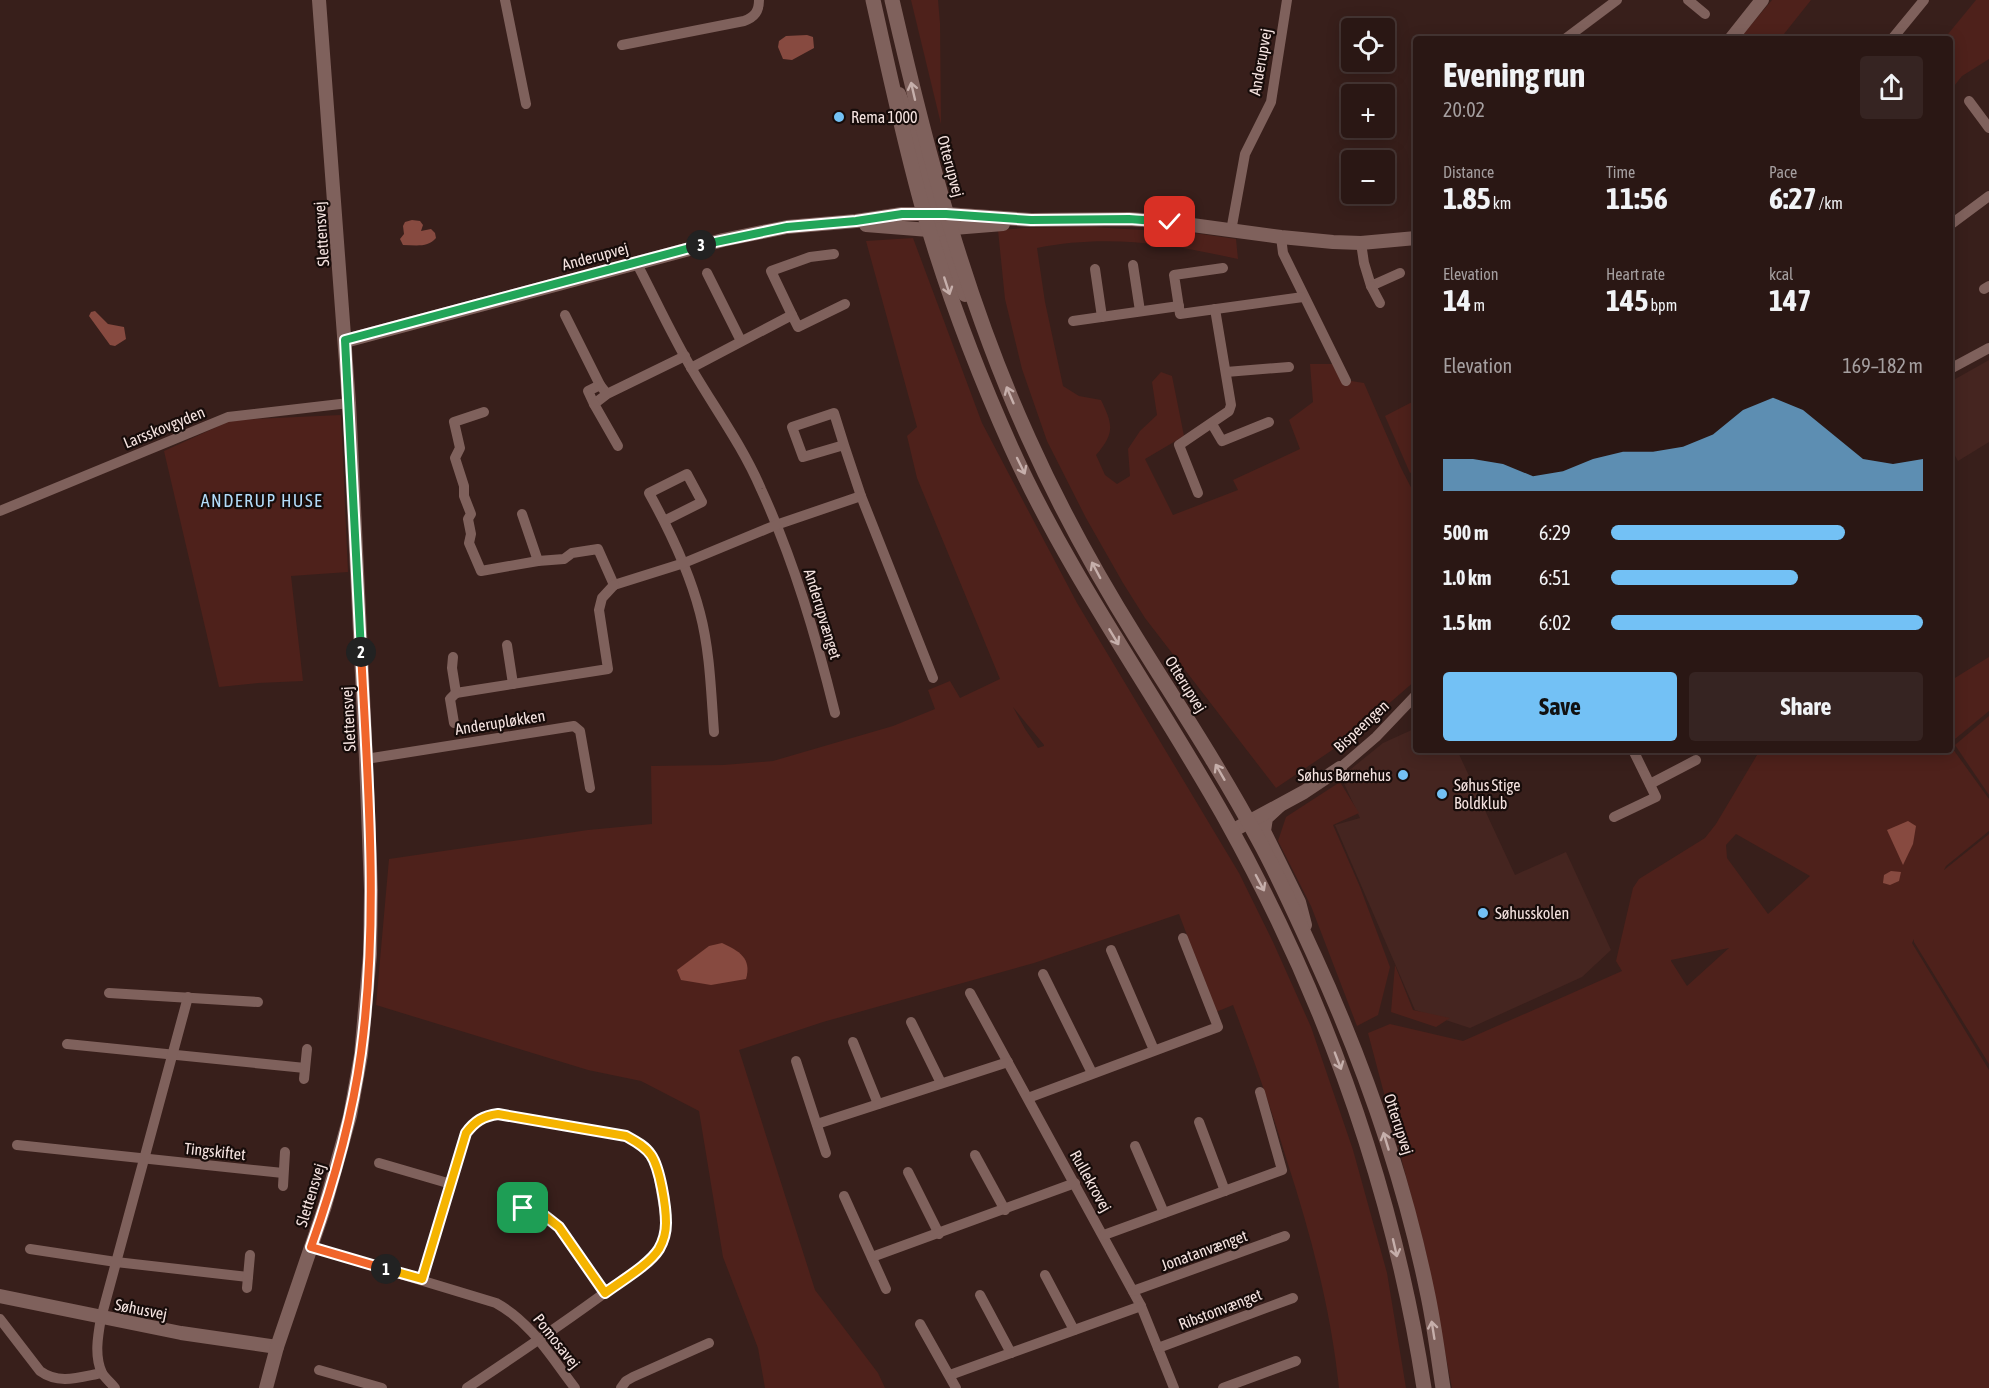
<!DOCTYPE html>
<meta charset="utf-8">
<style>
body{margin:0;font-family:"Asap Condensed",sans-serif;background:#362422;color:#f1f3f6;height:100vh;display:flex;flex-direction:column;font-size:22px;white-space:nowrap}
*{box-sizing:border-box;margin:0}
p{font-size:20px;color:#a59fa0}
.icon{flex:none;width:33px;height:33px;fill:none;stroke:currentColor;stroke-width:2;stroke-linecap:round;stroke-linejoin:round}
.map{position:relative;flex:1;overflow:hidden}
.drawer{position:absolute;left:1413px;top:36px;width:540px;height:717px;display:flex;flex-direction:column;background:#2a1714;border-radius:6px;box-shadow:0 3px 15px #0003,0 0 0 2px #463634}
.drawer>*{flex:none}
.tools{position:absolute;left:1341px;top:18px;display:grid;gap:12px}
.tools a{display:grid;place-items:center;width:54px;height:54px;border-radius:6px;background:#2a1714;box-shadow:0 3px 15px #0003,0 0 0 2px #463634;font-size:30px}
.pin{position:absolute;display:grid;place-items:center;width:51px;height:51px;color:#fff;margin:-26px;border-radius:12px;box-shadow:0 3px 9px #0006}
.km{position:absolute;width:30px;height:30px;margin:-15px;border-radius:50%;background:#222;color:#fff;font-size:16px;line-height:30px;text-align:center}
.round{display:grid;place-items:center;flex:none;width:63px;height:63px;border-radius:6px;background:#362422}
.head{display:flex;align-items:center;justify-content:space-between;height:102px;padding:0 30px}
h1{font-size:33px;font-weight:700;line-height:45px}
.stats{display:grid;grid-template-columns:repeat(3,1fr);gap:9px;height:102px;padding:6px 30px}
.stats div{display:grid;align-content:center}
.stats b{font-size:30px;font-weight:700}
.stats small{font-size:16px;font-weight:400}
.stats p{font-size:16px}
.chart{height:168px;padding:12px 30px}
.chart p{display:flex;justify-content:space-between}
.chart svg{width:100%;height:108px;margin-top:6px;fill:#73c1f5;opacity:.7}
.action{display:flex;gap:12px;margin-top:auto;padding:12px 30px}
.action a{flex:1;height:69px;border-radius:6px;background:#73c1f5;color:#111;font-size:24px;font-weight:700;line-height:69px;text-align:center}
.action a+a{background:#362422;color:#f1f3f6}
ul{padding:0 30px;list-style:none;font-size:20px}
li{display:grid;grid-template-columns:96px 72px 1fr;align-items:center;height:45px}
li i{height:15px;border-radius:8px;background:#73c1f5}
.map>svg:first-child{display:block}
.built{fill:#452520}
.green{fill:#4e211b;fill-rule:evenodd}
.water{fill:#874a40}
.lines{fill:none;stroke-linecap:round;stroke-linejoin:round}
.minor{stroke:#7f615c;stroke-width:10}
.tertiary{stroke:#7f615c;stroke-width:14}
.secondary{stroke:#7f615c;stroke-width:15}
.oneway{stroke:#c6afab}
.split-1-casing{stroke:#fff;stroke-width:12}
.split-2-casing{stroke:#fff;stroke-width:12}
.split-3-casing{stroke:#fff;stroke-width:12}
.split-4-casing{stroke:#fff;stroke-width:12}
.split-1{stroke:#f5b400;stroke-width:8}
.split-2{stroke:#f0652b;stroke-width:8}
.split-3{stroke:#22a559;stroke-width:8}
.split-4{stroke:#22a559;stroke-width:8}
.poi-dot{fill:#73c1f5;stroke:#170c0a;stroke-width:2}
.labels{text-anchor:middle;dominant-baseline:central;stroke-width:4.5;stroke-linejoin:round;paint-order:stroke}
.street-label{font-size:16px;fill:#f5e3e0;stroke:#170c0a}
.poi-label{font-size:16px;fill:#f5e3e0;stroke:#170c0a;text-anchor:start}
.neighbourhood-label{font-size:18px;letter-spacing:1.5px;fill:#b2dbf9;stroke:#170c0a}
</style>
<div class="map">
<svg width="1989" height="1388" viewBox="0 0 1989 1388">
<rect width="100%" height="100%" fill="#381f1b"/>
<g class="built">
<path d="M 1989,360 L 1989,442 L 1958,461 L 1950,447 L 1950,382 Z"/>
<path d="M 1416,728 L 1416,750 L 1457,750 L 1515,875 L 1566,852 L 1611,950 L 1582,977 L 1470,1028 L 1415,1010 L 1335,825 L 1360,818 L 1341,777 L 1383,743 Z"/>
</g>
<g class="green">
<path d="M 911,0 L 938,0 L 940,23 L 941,124 Z"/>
<path d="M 1772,0 L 1811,0 L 1780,39 L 1739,39 Z"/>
<path d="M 1976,0 L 1989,0 L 1989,59 L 1962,76 L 1950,91 L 1950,39 L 1944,39 Z"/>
<path d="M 1092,227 L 1194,233 L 1236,239 L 1238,259 C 1170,244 1106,234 1037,248 L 1045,302 L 1063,386 L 1079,396 L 1101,400 C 1113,425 1115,433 1096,455 L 1105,475 L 1117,484 L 1130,476 L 1128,449 L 1140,431 L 1157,415 L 1152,382 L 1161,372 L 1172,376 L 1184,436 L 1145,459 L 1173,515 L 1238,490 L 1233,480 L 1300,449 L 1289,420 L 1313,402 L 1310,364 L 1342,364 L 1351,381 L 1364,383 L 1401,468 L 1416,497 L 1416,680 L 1347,740 L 1276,788 L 1145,618 L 1123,583 L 1086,518 L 1047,441 L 1022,369 L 1005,299 L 998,230 L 1023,228 Z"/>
<path d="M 913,238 L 982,423 L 1077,603 L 1239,873 L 1273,942 L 1311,1027 L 1353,1150 L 1387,1273 L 1406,1388 L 1339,1388 C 1331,1310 1311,1235 1287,1161 C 1271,1108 1253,1057 1233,1005 L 1216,1012 L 1179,914 L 1034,963 L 823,1022 L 739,1050 L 815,1290 L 878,1373 L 885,1388 L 765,1388 L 758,1348 L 723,1257 L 699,1111 L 641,1081 L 588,1070 L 376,1005 L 389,859 L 588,830 L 652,824 L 651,766 L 723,765 L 773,761 L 893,726 L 935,709 L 928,690 L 950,681 L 960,698 L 1000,679 L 917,478 L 907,436 L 917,427 L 866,241 ZM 1013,707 L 1044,745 L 1044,746 L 1038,748 L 1025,729 Z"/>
<path d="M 1416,400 L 1416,470 L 1410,473 L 1385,416 Z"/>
<path d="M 341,415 L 348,572 L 291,576 L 303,681 L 258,683 L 219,687 L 164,451 L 232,420 Z"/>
<path d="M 1989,657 L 1989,711 L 1950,743 L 1950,681 Z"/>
<path d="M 1989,716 L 1989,795 L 1955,745 Z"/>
<path d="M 1950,745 L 1989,799 L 1989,831 L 1946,866 L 1944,870 L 1989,834 L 1989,1064 L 1914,942 L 1914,939 L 1912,943 L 1989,1070 L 1989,1388 L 1452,1388 L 1425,1248 L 1368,1033 L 1390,1024 L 1463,1041 L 1622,971 L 1616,961 L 1633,888 L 1639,879 L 1705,838 L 1716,824 L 1760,750 L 1950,750 ZM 1736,834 L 1810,876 L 1768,914 L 1727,858 L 1726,845 ZM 1729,948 L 1687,986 L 1671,961 L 1671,960 Z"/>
<path d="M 1340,782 L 1359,813 L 1333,825 L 1360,887 L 1390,967 L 1378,1015 L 1357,1026 L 1311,906 L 1278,841 L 1286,817 Z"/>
<path d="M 1395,965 L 1413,1010 L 1450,1018 L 1436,1027 L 1391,1012 Z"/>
</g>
<g class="water">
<path d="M 807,35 L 813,37 L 814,48 L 792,60 L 783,59 L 778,47 L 779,41 L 786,36 Z"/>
<path d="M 412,220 L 420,221 L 423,225 L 421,231 L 431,229 L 435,233 L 436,238 C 428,248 415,245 403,245 L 400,239 L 404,234 L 403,226 L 405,222 Z"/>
<path d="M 95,311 L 108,324 L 124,327 L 126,339 L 115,346 L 110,345 L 89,316 L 91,312 Z"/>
<path d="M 1908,821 L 1916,826 L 1913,844 L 1903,865 L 1887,830 Z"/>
<path d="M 1891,871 L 1901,872 L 1899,881 L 1890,885 L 1883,883 L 1884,875 Z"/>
<path d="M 722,943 C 739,951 752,958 746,979 L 711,985 L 681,980 L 677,970 L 709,946 Z"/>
</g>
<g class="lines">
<g class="minor">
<path d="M 505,0 L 526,104"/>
<path d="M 1688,0 L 1705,14"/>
<path d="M 1565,39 L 1617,0"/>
<path d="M 1892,39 L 1924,0"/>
<path d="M 622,45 L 744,21 C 755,17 759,11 759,0"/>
<path d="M 1969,101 L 1989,128"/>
<path d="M 1950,225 L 1989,196"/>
<path d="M 1231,231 L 1245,154 L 1271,102 L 1287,0"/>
<path d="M 1281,237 L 1283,253 L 1346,381"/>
<path d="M 1361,243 L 1364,263 L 1371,286 L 1400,273"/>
<path d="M 636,262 C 655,298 672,336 693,371 C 716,410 743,447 761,489 C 794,561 816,636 835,713"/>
<path d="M 1133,265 L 1140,311"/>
<path d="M 1223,268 L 1174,275 L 1180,314 L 1303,297"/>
<path d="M 1095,269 L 1102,317"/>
<path d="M 707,273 L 741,341"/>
<path d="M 1371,286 L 1380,303"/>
<path d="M 1984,289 L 1989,286"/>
<path d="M 565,315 L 600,385"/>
<path d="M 792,315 L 771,271 L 810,257 L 834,254"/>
<path d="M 1073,321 L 1179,306"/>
<path d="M 691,368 L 792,315 L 798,327 L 845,304"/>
<path d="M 1950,369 L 1989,348"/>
<path d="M 1226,372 L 1289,367"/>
<path d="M 607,394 L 600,385 L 588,391 L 594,404 L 607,394 L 685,356"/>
<path d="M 594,404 L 618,446"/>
<path d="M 484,412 L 454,422 L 460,448 L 455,458 L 464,486 L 464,496 L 471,514 L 468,519 L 471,534 L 469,543 L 481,571 L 538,561 L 564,559 L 572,553 L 598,549 L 614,585"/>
<path d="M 1212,424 L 1222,441 L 1269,422"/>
<path d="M 844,445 L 834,413 L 792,427 L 803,457 L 844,445 L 861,496 L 933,678"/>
<path d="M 1198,493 L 1179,445 L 1229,411 L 1231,405 L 1215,309"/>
<path d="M 0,511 L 228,417 L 349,403"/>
<path d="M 522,514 L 538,561"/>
<path d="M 664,521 L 702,502 L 687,474 L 649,493 C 670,531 689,570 700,613 C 710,651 711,692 714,732"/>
<path d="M 614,585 L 684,563 L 776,525 L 861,496"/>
<path d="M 507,645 L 513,684"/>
<path d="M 453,657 L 452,668 L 456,693 L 608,669 L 599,610 L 602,598 L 614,585"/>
<path d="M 454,723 L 450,699 L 456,693"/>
<path d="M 366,759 L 574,726 L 580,731 L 590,788"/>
<path d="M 1340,768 L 1376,737 L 1416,695"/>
<path d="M 1650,784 L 1696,760"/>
<path d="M 1614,817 L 1656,797 L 1633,750"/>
<path d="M 1111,950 L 1154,1050"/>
<path d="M 1043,974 L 1092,1073"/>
<path d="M 109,993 L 258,1002"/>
<path d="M 970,993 L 1141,1306 L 1174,1388"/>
<path d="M 911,1022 L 941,1083"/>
<path d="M 853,1042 L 878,1104"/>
<path d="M 67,1044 L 305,1068"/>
<path d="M 796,1061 L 826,1153"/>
<path d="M 304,1079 L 307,1049"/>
<path d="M 1028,1098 L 1218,1027 L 1183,938"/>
<path d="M 1199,1122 L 1225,1191"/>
<path d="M 817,1124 L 1008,1062"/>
<path d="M 17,1145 L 283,1173"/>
<path d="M 1135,1146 L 1164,1213"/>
<path d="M 975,1155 L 1005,1210"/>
<path d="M 379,1163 L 451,1184"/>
<path d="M 908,1172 L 939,1234"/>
<path d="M 283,1186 L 285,1152"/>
<path d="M 844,1196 L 886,1289"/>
<path d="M 523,1208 L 540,1212 L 559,1227 L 605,1293"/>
<path d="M 1104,1235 L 1282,1170 L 1260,1092"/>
<path d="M 311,1247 L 496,1303 C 531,1322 551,1357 575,1388"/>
<path d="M 30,1249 L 116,1262 L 248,1277"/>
<path d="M 872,1257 L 1075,1183"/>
<path d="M 1045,1275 L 1074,1330"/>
<path d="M 422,1279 L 466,1133 C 475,1121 483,1116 498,1114 L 626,1136 C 653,1151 657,1160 661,1190 C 664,1210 670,1230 659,1248 C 651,1263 631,1273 618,1283 C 569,1320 518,1354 467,1388"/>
<path d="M 247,1288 L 250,1255"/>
<path d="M 1133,1291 L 1285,1236"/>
<path d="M 980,1295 L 1011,1353"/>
<path d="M 0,1319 L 40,1371 C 59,1385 80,1377 102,1373"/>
<path d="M 920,1324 L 956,1388"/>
<path d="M 1158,1348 L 1293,1298"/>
<path d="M 319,1370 L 382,1388"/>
<path d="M 950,1375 L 1141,1306"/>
<path d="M 115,1388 C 111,1383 105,1378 102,1373 C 94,1356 98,1335 101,1318 L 188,997"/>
<path d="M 621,1388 L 626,1381 L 633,1377 L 709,1343"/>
<path d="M 1223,1388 L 1296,1361"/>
</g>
<g class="tertiary">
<path d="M 1731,39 L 1762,0"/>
<path d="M 899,94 L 908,117 L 933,202 L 937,214 L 942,220"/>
<path d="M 933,223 L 943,236 L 965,295"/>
<path d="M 866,225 L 929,230 L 1003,224"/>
<path d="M 345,341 L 723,240 L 787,227 L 856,221 L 902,214 L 946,214 L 1031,220 L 1129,219 L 1170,222 L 1281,237 L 1333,242 L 1361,243 L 1416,238"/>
<path d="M 1279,806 L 1266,818 L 1264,831 L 1299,902 L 1305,925"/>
<path d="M 1232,831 L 1304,792 L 1340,768"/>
<path d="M 0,1296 L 181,1333 L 277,1347"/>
<path d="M 266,1388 L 277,1347 L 325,1206 L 350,1116 L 361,1055 L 370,954 L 371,890 L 366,759 L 349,403 L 319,0"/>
</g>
<g class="secondary">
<path d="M 873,0 C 889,71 904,143 924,213 C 947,293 977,371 1011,447 C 1070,578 1156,695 1226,820 C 1324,996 1393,1188 1424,1388"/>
<path d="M 892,0 C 927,152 964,296 1029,439 C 1060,508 1097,575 1137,639 C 1178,705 1221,770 1258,839 C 1279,877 1296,916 1314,955 C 1363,1062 1403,1175 1427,1291 C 1434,1323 1438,1356 1443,1388"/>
</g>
</g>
<defs><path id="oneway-shaft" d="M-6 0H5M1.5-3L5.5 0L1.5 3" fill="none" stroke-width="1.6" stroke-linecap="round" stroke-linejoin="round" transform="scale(1.5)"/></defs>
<g class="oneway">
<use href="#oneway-shaft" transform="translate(913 91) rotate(-103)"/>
<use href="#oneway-shaft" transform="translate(947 286) rotate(72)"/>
<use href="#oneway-shaft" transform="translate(1010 395) rotate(-113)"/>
<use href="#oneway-shaft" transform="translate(1021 466) rotate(64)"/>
<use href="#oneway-shaft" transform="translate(1096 570) rotate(-118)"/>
<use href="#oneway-shaft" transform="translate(1114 637) rotate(59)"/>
<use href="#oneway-shaft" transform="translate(1220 772) rotate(-120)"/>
<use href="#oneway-shaft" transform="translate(1260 883) rotate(62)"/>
<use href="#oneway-shaft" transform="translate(1338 1061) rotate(69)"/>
<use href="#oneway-shaft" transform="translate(1386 1141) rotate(-107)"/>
<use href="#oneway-shaft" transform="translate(1395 1248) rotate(77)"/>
<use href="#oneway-shaft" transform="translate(1433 1330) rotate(-99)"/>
</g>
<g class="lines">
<g class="split-1-casing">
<path id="split-1" d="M 386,1269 L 422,1279 L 466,1133 C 475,1121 483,1116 498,1114 L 626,1136 C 635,1141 645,1146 651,1155 C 660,1168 666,1207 666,1223 C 666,1232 663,1242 659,1249 C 649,1265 621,1281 605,1293 L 559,1227 L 540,1212 L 523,1208"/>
</g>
<g class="split-2-casing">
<path id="split-2" d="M 361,652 C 368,786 379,920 361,1053 C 352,1119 333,1185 311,1247 L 386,1269"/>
</g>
<g class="split-3-casing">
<path id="split-3" d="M 361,652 L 345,340 L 701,245"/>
</g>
<g class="split-4-casing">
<path id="split-4" d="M 701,245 L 787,227 L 856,221 L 902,214 L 946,214 L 1031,220 L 1129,219 L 1170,222"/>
</g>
<use href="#split-1" class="split-1"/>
<use href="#split-2" class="split-2"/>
<use href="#split-3" class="split-3"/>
<use href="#split-4" class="split-4"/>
</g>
<g class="poi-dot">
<circle cx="839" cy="117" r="6"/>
<circle cx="1403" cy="775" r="6"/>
<circle cx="1442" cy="794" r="6"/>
<circle cx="1483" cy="913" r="6"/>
</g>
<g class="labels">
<g class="street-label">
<text transform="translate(1260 62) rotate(-80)">Anderupvej</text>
<text transform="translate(951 166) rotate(75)">Otterupvej</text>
<text transform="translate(321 234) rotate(-94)">Slettensvej</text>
<text transform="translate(595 256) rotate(-15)">Anderupvej</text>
<text transform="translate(164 427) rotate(-22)">Larsskovgyden</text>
<text transform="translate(823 614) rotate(73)">Anderupvænget</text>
<text transform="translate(1186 684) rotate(58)">Otterupvej</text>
<text transform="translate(348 719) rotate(-93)">Slettensvej</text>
<text transform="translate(500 722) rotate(-9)">Anderupløkken</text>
<text transform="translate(1361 726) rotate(-43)">Bispeengen</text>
<text transform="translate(1399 1124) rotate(72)">Otterupvej</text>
<text transform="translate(215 1151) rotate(6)">Tingskiftet</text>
<text transform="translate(1091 1181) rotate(61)">Rullekrovej</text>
<text transform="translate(310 1195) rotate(-73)">Slettensvej</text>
<text transform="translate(1204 1250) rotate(-20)">Jonatanvænget</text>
<text transform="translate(141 1309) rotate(11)">Søhusvej</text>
<text transform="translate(1220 1309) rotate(-21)">Ribstonvænget</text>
<text transform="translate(557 1341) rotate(52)">Pomosavej</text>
</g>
<g class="poi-label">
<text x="851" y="117">Rema 1000</text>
<text x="1391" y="775" text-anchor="end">Søhus Børnehus</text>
<text x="1454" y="785">Søhus Stige<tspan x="1454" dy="18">Boldklub</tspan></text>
<text x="1495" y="913">Søhusskolen</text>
</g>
<g class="neighbourhood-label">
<text x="262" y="500">ANDERUP HUSE</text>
</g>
</g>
</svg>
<div class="tools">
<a><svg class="icon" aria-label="locate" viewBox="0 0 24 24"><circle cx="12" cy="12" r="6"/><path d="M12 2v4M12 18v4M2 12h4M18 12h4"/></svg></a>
<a>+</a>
<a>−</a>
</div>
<div class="pin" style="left:523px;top:1208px;background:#1e9e55"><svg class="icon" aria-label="arrive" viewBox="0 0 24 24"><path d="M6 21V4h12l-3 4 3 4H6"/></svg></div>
<div class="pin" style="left:1170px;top:222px;background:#d93025"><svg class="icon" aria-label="check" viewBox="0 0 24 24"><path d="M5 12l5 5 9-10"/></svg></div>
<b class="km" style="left:386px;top:1269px">1</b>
<b class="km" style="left:361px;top:652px">2</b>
<b class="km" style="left:701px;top:245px">3</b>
<section class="drawer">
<div class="head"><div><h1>Evening run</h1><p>20:02</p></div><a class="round"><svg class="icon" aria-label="share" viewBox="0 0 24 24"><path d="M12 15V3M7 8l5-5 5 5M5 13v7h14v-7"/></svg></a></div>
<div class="stats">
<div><p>Distance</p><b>1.85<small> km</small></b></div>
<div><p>Time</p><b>11:56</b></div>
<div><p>Pace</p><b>6:27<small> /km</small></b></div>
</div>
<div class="stats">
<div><p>Elevation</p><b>14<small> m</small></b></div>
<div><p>Heart rate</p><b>145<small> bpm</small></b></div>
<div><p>kcal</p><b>147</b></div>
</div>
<div class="chart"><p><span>Elevation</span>169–182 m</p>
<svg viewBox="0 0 160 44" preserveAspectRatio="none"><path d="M0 44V31L10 31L20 33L30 38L40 36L50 31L60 28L70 28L80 26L90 21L100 11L110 6L120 11L130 21L140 31L150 33L160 31V44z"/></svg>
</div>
<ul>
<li><b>500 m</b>6:29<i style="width:75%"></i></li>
<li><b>1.0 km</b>6:51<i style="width:60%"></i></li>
<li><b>1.5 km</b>6:02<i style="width:100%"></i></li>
</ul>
<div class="action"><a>Save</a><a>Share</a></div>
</section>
</div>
